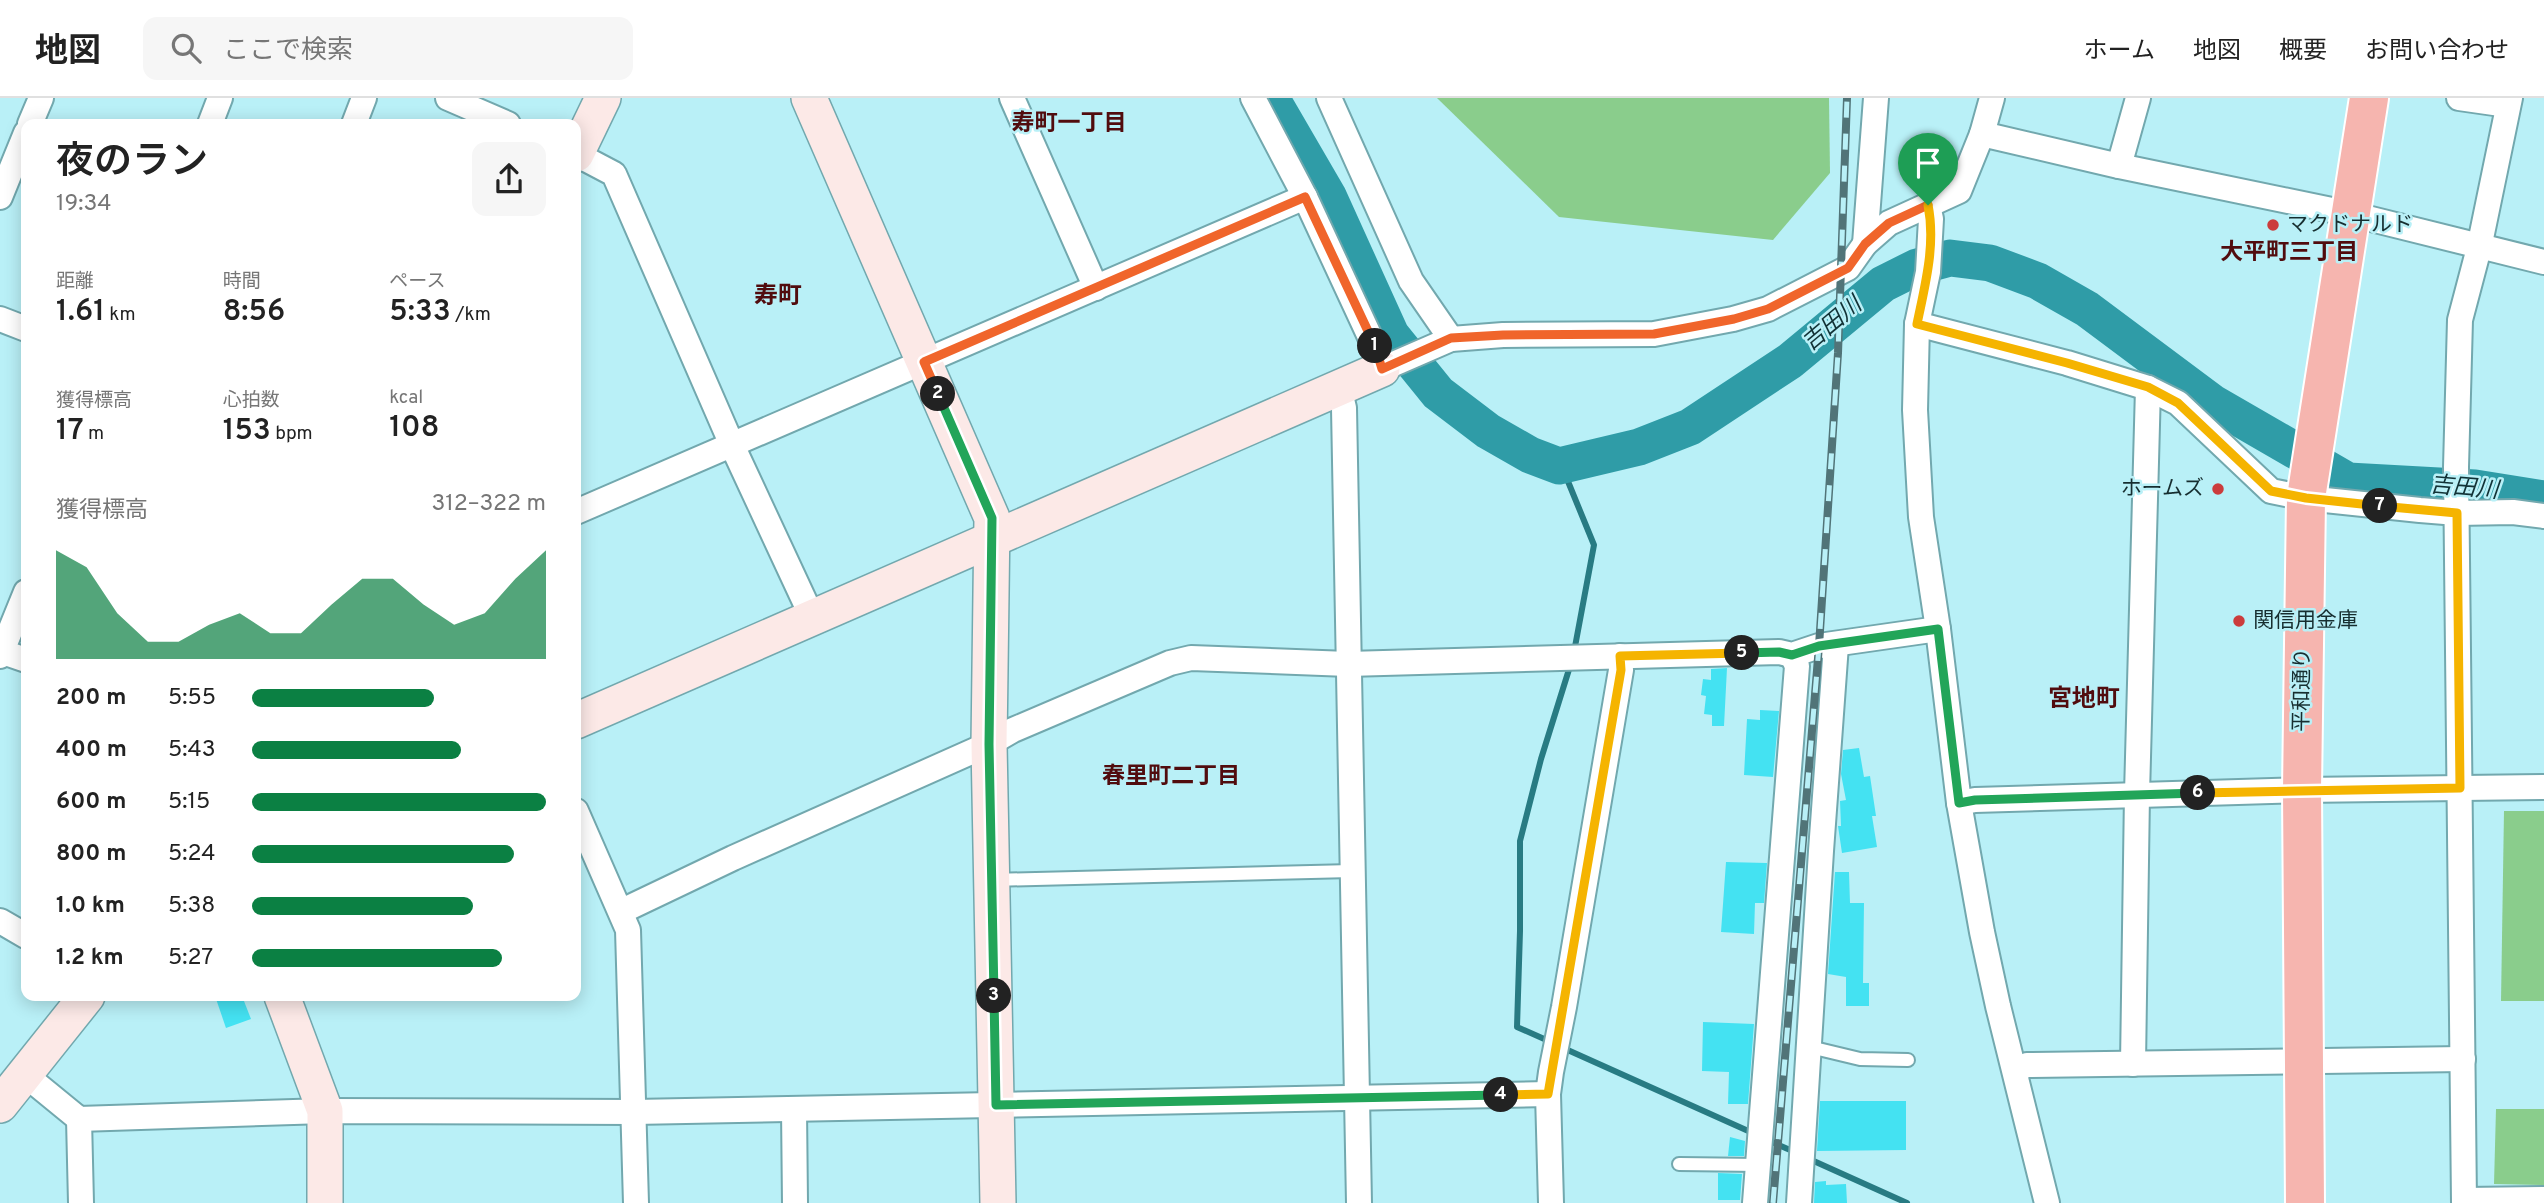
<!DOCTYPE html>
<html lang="ja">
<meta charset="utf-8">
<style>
body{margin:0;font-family:Overpass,"Noto Sans JP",sans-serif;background:#f6f6f6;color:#222;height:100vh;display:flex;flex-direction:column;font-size:26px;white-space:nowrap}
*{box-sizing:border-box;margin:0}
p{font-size:23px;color:#767676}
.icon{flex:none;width:38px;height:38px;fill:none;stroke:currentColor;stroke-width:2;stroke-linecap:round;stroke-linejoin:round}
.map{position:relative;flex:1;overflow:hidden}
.panel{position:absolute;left:21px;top:21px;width:560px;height:882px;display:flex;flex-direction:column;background:#fff;border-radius:14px;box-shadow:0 4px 18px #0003}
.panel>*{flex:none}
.pin{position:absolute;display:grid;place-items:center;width:60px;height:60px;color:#fff;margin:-72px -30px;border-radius:50% 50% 50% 0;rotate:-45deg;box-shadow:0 0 7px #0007}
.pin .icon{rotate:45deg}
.km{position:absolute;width:35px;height:35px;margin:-18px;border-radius:50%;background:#222;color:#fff;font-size:19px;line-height:35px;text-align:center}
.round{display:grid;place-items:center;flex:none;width:74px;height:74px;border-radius:14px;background:#f6f6f6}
.overview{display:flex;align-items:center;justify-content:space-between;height:119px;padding:0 35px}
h1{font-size:38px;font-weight:600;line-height:52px}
.metrics{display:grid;grid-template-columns:repeat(3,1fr);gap:10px;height:119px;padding:7px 35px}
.metrics div{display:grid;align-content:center}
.metrics b{font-size:30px;font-weight:600}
.metrics small{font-size:19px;font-weight:400}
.metrics p{font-size:19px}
.chart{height:196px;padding:14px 35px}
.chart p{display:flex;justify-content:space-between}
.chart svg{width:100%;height:126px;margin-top:7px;fill:#0b8043;opacity:.7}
ul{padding:0 35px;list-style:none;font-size:23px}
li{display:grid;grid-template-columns:112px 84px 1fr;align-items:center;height:52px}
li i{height:18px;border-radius:9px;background:#0b8043}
header{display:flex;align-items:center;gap:42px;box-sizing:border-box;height:98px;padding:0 35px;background:#fff;border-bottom:2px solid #e0e0e0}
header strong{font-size:33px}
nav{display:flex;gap:38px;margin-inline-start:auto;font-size:24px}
.search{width:490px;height:63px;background:#f6f6f6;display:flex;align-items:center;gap:18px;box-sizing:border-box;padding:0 24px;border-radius:14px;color:#767676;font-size:26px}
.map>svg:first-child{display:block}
.green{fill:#8acd8c}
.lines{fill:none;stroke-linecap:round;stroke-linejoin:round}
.stream{stroke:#287b83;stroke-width:6}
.river{stroke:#2f9ca7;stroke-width:37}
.building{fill:#44e2f2}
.lane-casing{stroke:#72a8ae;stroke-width:16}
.street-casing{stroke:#72a8ae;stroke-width:28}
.secondary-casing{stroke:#72a8ae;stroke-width:38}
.highway-casing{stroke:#fff;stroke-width:42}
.lane{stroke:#fff;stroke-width:12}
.street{stroke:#fff;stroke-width:24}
.secondary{stroke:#fce9e7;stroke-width:35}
.highway{stroke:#f6b5af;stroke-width:38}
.rail-casing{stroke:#517478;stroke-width:8}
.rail{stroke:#b9f0f7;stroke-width:5;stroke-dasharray:16;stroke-linecap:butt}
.split-1-casing{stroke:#fff;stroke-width:14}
.split-2-casing{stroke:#fff;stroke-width:14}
.split-3-casing{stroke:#fff;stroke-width:14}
.split-4-casing{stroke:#fff;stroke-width:14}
.split-5-casing{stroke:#fff;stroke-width:14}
.split-6-casing{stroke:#fff;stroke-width:14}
.split-7-casing{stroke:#fff;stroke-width:14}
.split-8-casing{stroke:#fff;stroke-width:14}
.split-1{stroke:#f0652b;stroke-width:9}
.split-2{stroke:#f0652b;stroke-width:9}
.split-3{stroke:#22a559;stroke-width:9}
.split-4{stroke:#22a559;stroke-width:9}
.split-5{stroke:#f5b400;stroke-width:9}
.split-6{stroke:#22a559;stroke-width:9}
.split-7{stroke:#f5b400;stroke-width:9}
.split-8{stroke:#f5b400;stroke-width:9}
.poi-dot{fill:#cb3c3c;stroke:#b9f0f7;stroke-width:2.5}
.labels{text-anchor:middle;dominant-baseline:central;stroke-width:5;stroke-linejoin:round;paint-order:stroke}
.poi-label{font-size:21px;fill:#172e30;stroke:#b9f0f7;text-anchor:start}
.street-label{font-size:21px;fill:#172e30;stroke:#b9f0f7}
.neighbourhood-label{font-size:23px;font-weight:bold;fill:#510c0e;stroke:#b9f0f7}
.water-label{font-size:23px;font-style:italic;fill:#123236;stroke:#b9f0f7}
.quarter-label{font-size:24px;font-weight:bold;fill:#510c0e;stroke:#b9f0f7}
</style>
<header>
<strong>地図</strong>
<div class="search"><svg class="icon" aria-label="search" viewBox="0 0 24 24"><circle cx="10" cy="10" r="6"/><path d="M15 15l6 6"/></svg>ここで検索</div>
<nav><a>ホーム</a><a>地図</a><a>概要</a><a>お問い合わせ</a></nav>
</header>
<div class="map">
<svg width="2544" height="1105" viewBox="0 0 2544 1105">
<rect width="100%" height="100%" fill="#b9f0f7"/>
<g class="green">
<path d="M 1437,0 L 1829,0 L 1830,75 L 1773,142 L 1559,119 Z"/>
<path d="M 2504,713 L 2544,713 L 2544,903 L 2501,903 Z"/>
<path d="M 2496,1011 L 2544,1011 L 2544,1087 L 2494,1086 Z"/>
</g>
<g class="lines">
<g class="stream">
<path d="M 1559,368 L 1567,381 L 1594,447 L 1574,554"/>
<path d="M 1551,944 L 1517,929 L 1520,833 L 1520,743 L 1541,661 L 1571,565"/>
<path d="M 1561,949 L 1755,1036"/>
<path d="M 1765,1041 L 1797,1055"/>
<path d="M 1807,1060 L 1907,1105"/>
</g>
<path class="river" d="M 1271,0 L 1328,98 L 1391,237 L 1438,295 L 1488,333 L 1530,357 L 1559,368 L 1639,349 L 1690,329 L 1790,263 L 1883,186 L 1917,169 L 1950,160 L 1990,165 L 2038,183 L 2087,211 L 2213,305 L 2348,383 L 2475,390 L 2544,401"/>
</g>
<g class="building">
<path d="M 1727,570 L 1724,628 L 1712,628 L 1712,617 L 1704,616 L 1706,598 L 1701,597 L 1703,581 L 1711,582 L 1711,571 Z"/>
<path d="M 1760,612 L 1779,613 L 1773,679 L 1744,677 L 1747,621 L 1760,622 Z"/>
<path d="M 1859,650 L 1864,679 L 1870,678 L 1876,718 L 1872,718 L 1877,749 L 1842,755 L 1838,728 L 1841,728 L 1840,703 L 1846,702 L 1841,676 L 1843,652 Z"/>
<path d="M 1726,764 L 1767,765 L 1764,805 L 1755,805 L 1754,836 L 1721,834 Z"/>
<path d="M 1835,774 L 1849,774 L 1850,805 L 1864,805 L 1863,885 L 1869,885 L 1869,908 L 1846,908 L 1846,879 L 1828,876 Z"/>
<path d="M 215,898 L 242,898 L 251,921 L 226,930 Z"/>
<path d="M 1703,924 L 1754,926 L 1748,1006 L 1728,1006 L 1729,974 L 1702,973 Z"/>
<path d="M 1820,1003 L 1906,1003 L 1906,1052 L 1817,1053 Z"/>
<path d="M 1730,1039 L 1745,1043 L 1744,1058 L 1728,1058 Z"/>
<path d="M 1718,1075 L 1742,1076 L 1740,1102 L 1718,1102 Z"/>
<path d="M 1826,1083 L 1826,1087 L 1846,1086 L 1847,1105 L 1814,1105 L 1815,1084 Z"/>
</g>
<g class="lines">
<g class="lane-casing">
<g id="lane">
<path d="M 992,782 L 1352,773"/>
<path d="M 1810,949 L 1860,961 L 1908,962"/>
<path d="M 1679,1066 L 1759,1067"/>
</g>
</g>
<g class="street-casing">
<g id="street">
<path d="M 448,0 L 508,26"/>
<path d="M 1012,0 L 1096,190"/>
<path d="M 1253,0 L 1305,99 L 1377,254 L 1382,271 L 1451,241 L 1503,237 L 1654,236 L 1733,221 L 1768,211 L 1848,170 L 1865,146 L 1889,125 L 1959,93 L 1982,36 L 1992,0"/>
<path d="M 1329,0 L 1411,183 L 1451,241"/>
<path d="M 2459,0 L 2508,7"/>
<path d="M 30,26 L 41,0"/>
<path d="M 210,26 L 220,0"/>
<path d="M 354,26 L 364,0"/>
<path d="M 1982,36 L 2119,68 L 2351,116 L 2544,164"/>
<path d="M 576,56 L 614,76 L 732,347 L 812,519"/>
<path d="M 2119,68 L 2138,0"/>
<path d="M 0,99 L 26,35"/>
<path d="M 1928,107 L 1931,121 L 1928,174 L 1917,226 L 1915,312 L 1921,419 L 1938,531 L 1959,705 L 1982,834 L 1998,908 L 2047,1105"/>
<path d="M 1865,146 L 1876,0"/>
<path d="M 0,221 L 26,231"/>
<path d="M 1917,226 L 2067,265 L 2148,290 L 2178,305 L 2271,393 L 2306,400 L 2420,412 L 2457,415 L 2513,414 L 2544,418"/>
<path d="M 1339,289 L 1344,310 L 1359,1105"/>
<path d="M 576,414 L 1305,99"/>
<path d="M 0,553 L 26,562"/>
<path d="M 0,558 L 26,494"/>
<path d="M 1959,705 L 1975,702 L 2302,692 L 2544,689"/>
<path d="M 576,713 L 628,832 L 636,1105"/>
<path d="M 622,813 L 733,760 L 989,646 L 1013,632 L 1170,565 L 1191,560 L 1348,566 L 1779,554 L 1792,557 L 1819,548 L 1938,531"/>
<path d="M 0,823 L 26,838"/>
<path d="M 2133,966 L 2137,696 L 2148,290"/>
<path d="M 2015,972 L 2027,967 L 2463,961"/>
<path d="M 24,976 L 79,1021 L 325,1013 L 634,1014 L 1548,996"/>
<path d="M 794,1011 L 795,1105"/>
<path d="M 79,1021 L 81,1105"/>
<path d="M 2464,1102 L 2544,1101"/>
<path d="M 1551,1105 L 1548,996 L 1551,974 L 1564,909 L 1621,572 L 1620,558"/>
<path d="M 1755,1105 L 1797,568 L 1792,557"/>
<path d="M 1799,1105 L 1821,753 L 1836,547"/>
<path d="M 2464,1105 L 2456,369 L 2460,222 L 2479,150 L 2510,0"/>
</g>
</g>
<g class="secondary-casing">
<g id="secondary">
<path d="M 809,0 L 992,420 L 989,646 L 998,1105"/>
<path d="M 576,56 L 603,0"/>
<path d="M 576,623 L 1382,271"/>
<path d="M 282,898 L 325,1013 L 325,1105"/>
<path d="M 0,1007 L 87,898"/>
</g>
</g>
<g class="highway-casing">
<path id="highway" d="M 2305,1105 L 2302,692 L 2306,400 L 2369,0"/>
</g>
<use href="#lane" class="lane"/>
<use href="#street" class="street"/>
<use href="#secondary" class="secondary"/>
<use href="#highway" class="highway"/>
<g class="rail-casing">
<path id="rail" d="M 1773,1105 L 1819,548 L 1838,255 L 1847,0"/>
</g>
<use href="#rail" class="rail"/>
</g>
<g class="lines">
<g class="split-1-casing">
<path id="split-1" d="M 1375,248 L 1382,271 L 1451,240 L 1503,237 L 1654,236 L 1734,221 L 1768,211 L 1848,170 L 1865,146 L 1889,125 L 1928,107"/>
</g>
<g class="split-2-casing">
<path id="split-2" d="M 938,296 L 924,264 L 1305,99 L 1375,248"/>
</g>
<g class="split-3-casing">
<path id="split-3" d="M 938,296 L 992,420 L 989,646 L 994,898"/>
</g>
<g class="split-4-casing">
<path id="split-4" d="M 994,898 L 996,1007 L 1501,997"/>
</g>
<g class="split-5-casing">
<path id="split-5" d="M 1501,997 L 1548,996 L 1621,572 L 1620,558 L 1742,555"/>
</g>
<g class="split-6-casing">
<path id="split-6" d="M 1742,555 L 1779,554 L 1792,557 L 1819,548 L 1938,531 L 1959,705 L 1975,702 L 2198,695"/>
</g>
<g class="split-7-casing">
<path id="split-7" d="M 2198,695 L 2460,690 L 2457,415 L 2380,408"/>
</g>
<g class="split-8-casing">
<path id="split-8" d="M 1928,107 C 1936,147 1925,187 1917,226 L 2067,265 L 2148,289 L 2178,305 L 2271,393 L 2306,400 L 2380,408"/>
</g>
<use href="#split-1" class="split-1"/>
<use href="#split-2" class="split-2"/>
<use href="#split-3" class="split-3"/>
<use href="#split-4" class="split-4"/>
<use href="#split-5" class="split-5"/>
<use href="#split-6" class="split-6"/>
<use href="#split-7" class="split-7"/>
<use href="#split-8" class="split-8"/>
</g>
<g class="poi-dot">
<circle cx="2273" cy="127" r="7"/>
<circle cx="2218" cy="391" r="7"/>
<circle cx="2239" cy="523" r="7"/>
</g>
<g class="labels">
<g class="poi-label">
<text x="2287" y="127">マクドナルド</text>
<text x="2204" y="391" text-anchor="end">ホームズ</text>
<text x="2253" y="523">関信用金庫</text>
</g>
<g class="street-label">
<text transform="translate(2303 592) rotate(-89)">平和通り</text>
</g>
<g class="neighbourhood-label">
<text x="1069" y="26">寿町一丁目</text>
<text x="2289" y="155">大平町三丁目</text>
<text x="1171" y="679">春里町二丁目</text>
</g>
<g class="water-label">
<text transform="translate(1833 227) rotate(-40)">吉田川</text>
<text transform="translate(2464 391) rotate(5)">吉田川</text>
</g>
<g class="quarter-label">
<text x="778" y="199">寿町</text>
<text x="2084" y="602">宮地町</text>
</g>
</g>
</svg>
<div class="pin" style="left:1928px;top:107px;background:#1e9e55"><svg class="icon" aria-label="arrive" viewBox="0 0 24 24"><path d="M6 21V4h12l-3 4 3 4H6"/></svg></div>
<b class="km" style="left:1375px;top:248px">1</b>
<b class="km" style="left:938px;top:296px">2</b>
<b class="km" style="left:994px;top:898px">3</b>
<b class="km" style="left:1501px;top:997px">4</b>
<b class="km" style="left:1742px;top:555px">5</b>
<b class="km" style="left:2198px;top:695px">6</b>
<b class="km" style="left:2380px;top:408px">7</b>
<section class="panel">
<div class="overview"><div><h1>夜のラン</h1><p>19:34</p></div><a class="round"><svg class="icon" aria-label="share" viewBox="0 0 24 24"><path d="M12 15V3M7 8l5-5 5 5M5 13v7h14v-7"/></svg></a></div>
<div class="metrics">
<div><p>距離</p><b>1.61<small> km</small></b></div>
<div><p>時間</p><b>8:56</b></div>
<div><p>ペース</p><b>5:33<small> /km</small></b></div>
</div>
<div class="metrics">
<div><p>獲得標高</p><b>17<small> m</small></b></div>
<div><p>心拍数</p><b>153<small> bpm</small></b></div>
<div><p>kcal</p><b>108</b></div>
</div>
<div class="chart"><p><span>獲得標高</span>312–322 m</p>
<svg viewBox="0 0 160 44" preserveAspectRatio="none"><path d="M0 44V6L10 12L20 28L30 38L40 38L50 32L60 28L70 35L80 35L90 25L100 16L110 16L120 25L130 32L140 28L150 16L160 6V44z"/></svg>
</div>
<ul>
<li><b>200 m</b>5:55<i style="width:62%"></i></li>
<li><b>400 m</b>5:43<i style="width:71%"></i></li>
<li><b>600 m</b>5:15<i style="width:100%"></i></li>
<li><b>800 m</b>5:24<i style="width:89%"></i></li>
<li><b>1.0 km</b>5:38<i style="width:75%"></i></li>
<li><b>1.2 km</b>5:27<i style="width:85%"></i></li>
</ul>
</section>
</div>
